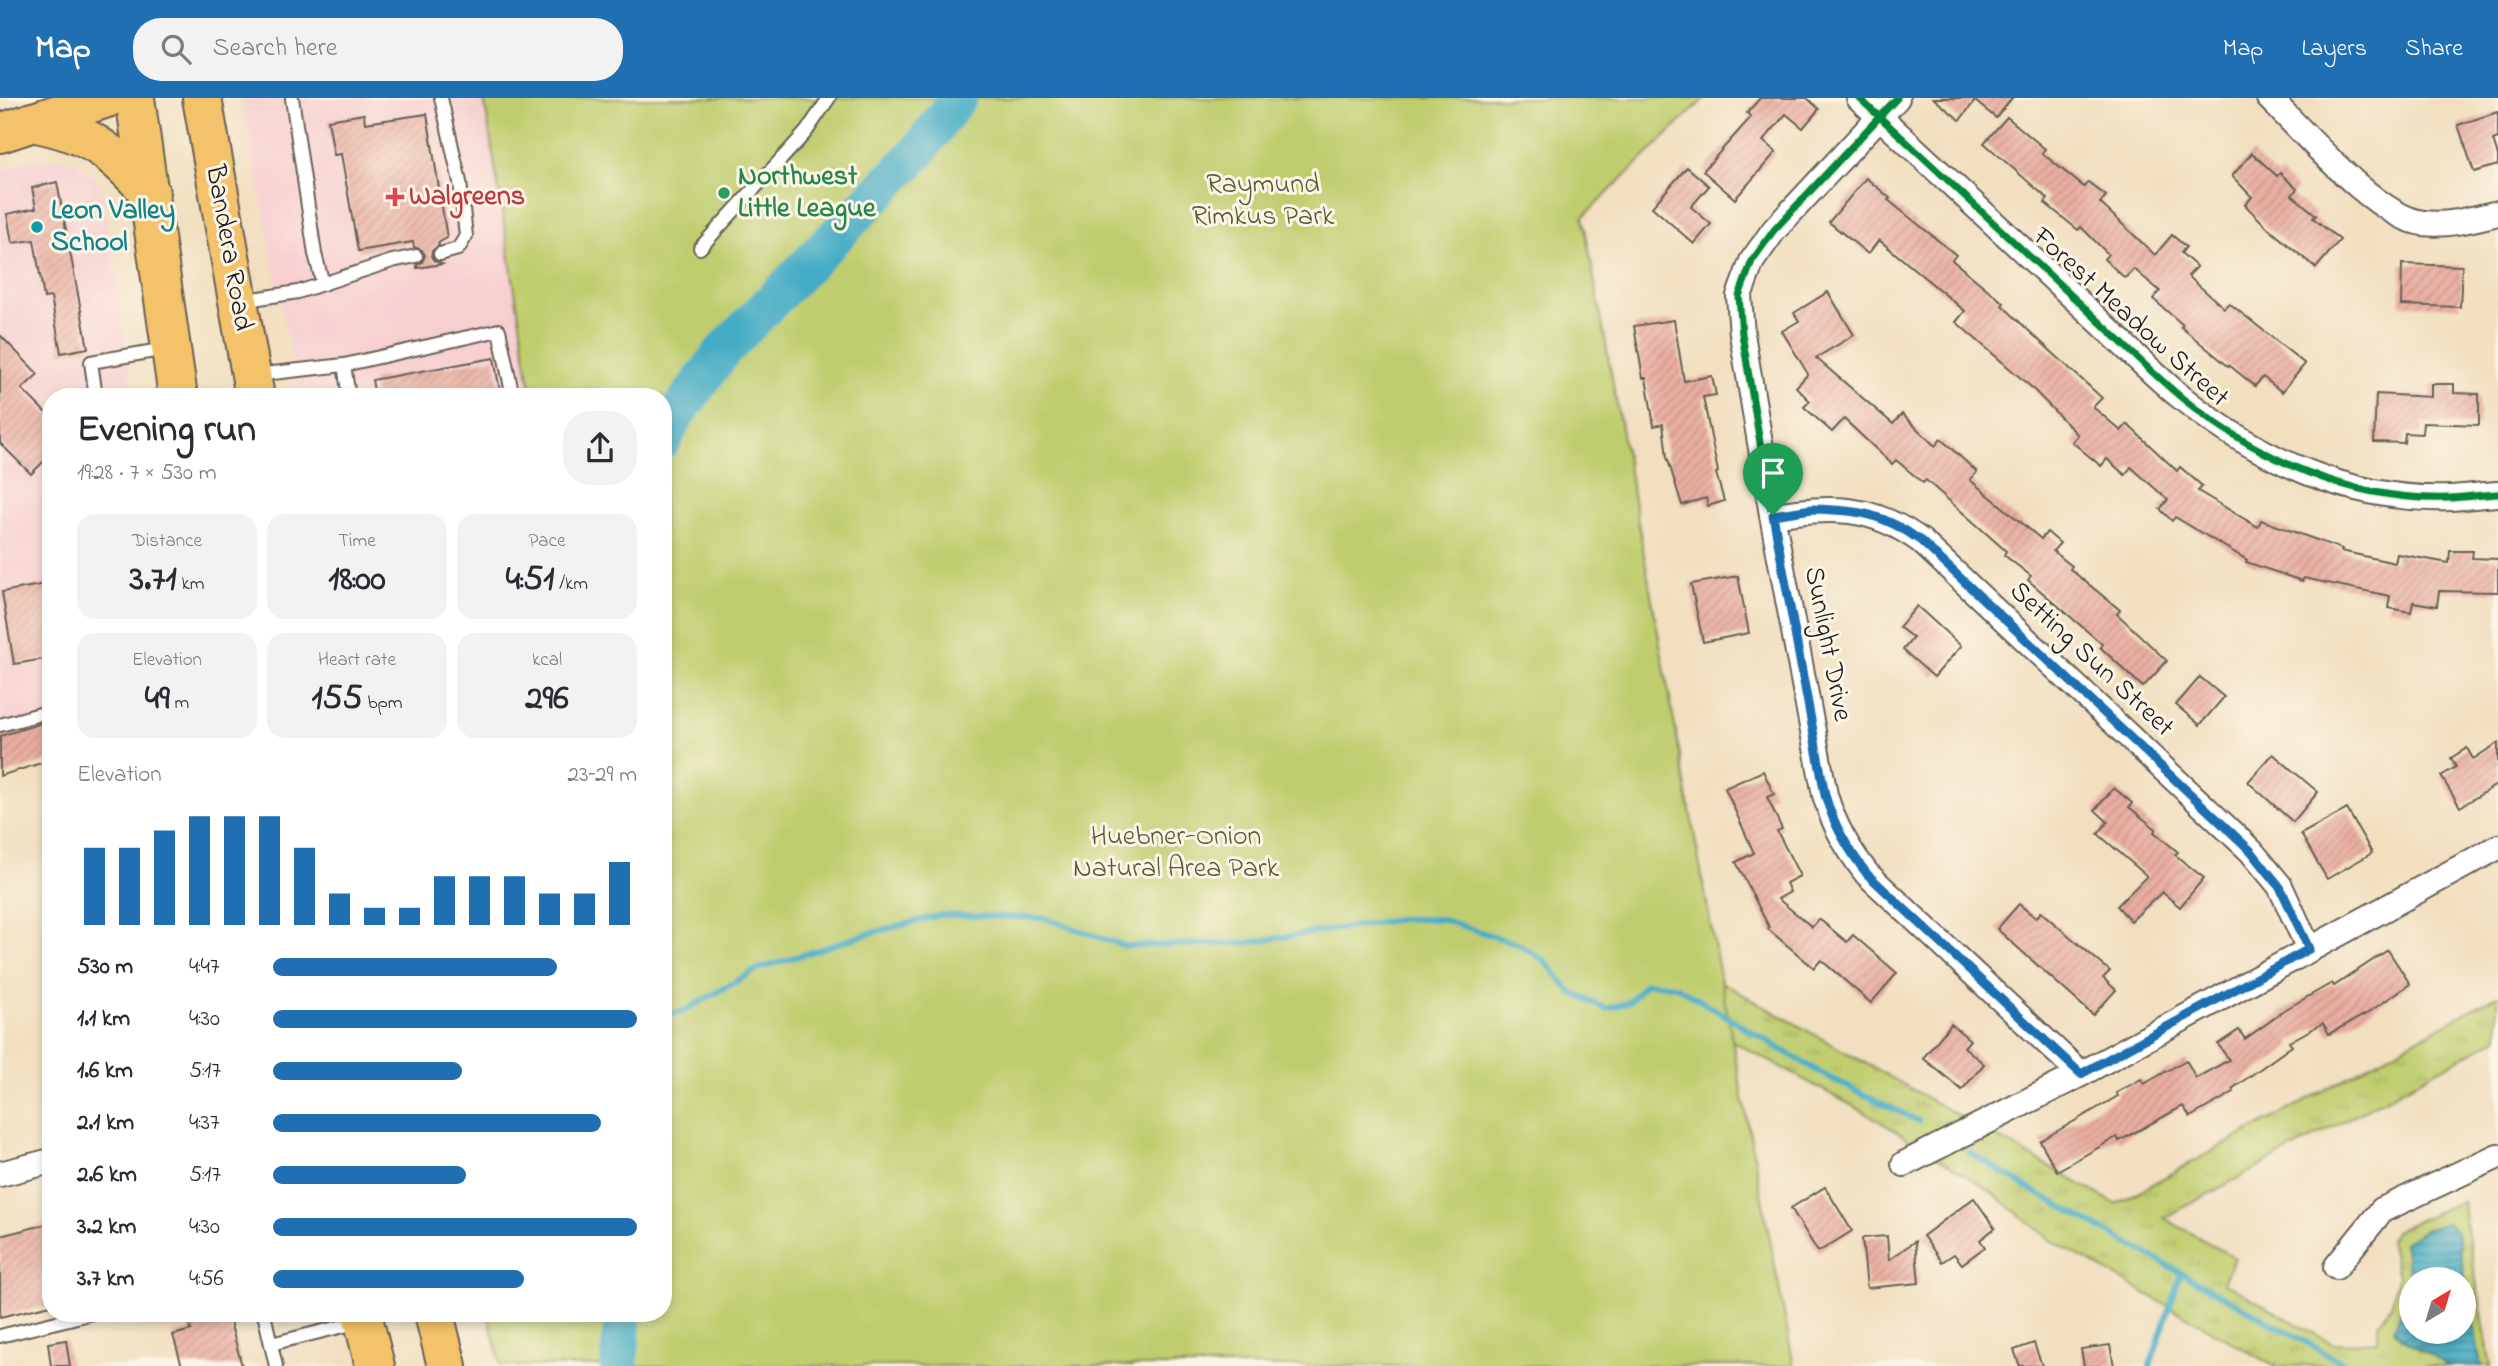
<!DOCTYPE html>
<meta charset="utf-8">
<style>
body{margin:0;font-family:"Indie Flower",sans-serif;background:#f2f2f3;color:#2b2b33;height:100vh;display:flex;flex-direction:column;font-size:26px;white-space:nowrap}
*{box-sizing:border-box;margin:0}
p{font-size:23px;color:#7c7c81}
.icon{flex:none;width:38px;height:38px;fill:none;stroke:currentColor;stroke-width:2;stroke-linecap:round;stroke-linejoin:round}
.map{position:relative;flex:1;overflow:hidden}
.drawer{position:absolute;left:42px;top:290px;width:630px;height:934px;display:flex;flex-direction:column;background:#fff;border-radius:28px;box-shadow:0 4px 10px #0003}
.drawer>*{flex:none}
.needle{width:46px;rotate:38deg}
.controls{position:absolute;left:2399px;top:1169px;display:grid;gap:14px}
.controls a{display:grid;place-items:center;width:77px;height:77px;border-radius:50%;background:#fff;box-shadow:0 4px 10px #0003;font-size:35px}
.pin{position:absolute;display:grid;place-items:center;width:60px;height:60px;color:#fff;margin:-72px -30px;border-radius:50% 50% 50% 0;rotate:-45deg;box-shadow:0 0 7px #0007}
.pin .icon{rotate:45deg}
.round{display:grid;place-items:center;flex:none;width:74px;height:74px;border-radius:28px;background:#f2f2f3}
.overview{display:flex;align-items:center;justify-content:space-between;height:119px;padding:0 35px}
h1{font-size:38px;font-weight:700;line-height:52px}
.metrics{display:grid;grid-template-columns:repeat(3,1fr);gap:10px;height:119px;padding:7px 35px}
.metrics div{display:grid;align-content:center;border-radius:18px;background:#f2f2f3;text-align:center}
.metrics b{font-size:35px;font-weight:700}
.metrics small{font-size:19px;font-weight:400}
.metrics p{font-size:19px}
.chart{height:196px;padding:14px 35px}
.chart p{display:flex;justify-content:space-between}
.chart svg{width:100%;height:126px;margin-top:7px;stroke:#1f6fb2;stroke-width:6}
ul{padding:0 35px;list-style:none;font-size:23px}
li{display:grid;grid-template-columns:112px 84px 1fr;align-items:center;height:52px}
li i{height:18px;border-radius:9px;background:#1f6fb2}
header{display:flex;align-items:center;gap:42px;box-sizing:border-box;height:98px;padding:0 35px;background:#1f6fb2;color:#fff}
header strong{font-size:33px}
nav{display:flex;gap:38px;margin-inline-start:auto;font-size:24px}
.search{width:490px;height:63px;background:#f2f2f3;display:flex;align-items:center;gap:18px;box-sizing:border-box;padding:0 24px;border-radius:28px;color:#7c7c81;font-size:26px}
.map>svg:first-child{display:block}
.built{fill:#f7cfd1}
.grass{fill:url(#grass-tufts);stroke:#6e7445;stroke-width:2;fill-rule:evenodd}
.park{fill:#c0cd6e;stroke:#6e7445;stroke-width:2}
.water{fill:url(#water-rules);stroke:#306470;stroke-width:2}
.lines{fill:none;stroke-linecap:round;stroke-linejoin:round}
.stream{stroke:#45acc5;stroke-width:6}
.river{stroke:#45acc5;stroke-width:38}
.building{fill:url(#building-hatch)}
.lane-casing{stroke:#676055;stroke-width:16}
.street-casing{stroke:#676055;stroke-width:28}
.primary-casing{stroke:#676055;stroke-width:42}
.lane{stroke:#fff;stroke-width:12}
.street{stroke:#fff;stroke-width:24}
.primary{stroke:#f3c26a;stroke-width:38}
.cycleway-casing{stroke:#fcf5e5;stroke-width:11}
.cycleway{stroke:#00873e;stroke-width:7}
.route-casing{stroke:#fff;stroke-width:14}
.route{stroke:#1f6fb2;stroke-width:9}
.leisure-dot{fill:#2e9e5b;stroke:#fcf5e5;stroke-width:2.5}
.health-dot{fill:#e0444e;stroke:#fcf5e5;stroke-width:2.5}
.culture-dot{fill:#0f9aa8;stroke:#fcf5e5;stroke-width:2.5}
.labels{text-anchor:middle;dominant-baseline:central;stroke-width:6;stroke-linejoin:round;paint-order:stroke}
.leisure-label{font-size:28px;font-weight:bold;fill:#27864d;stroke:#fcf5e5;text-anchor:start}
.park-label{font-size:28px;fill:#555a39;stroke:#fcf5e5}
.health-label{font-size:28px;font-weight:bold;fill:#be3a42;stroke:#fcf5e5;text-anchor:start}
.culture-label{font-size:28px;font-weight:bold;fill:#0d838f;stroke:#fcf5e5;text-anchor:start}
.street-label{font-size:28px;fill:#1c1c1c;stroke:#fcf5e5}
</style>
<header>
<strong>Map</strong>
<div class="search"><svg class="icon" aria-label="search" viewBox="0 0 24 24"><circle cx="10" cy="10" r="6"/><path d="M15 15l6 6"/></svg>Search here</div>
<nav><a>Map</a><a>Layers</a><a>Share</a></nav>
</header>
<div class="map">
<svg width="2498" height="1268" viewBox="0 0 2498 1268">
<defs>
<pattern id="grass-tufts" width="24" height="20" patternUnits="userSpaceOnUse" patternTransform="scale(1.75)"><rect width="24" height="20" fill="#c0cd6e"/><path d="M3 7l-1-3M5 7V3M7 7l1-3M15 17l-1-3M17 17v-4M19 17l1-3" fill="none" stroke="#a4af5f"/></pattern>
<pattern id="water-rules" width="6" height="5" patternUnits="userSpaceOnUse" patternTransform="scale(1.75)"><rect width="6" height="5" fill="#45acc5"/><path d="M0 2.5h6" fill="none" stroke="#398b9f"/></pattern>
<pattern id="building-hatch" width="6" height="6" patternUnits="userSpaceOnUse" patternTransform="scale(1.75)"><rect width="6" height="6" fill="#e9aea1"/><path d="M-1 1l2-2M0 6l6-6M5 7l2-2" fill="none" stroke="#c7958a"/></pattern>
</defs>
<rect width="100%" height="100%" fill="#fcf5e5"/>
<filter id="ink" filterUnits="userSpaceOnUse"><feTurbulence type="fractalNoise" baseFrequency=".0143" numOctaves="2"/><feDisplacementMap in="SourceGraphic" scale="14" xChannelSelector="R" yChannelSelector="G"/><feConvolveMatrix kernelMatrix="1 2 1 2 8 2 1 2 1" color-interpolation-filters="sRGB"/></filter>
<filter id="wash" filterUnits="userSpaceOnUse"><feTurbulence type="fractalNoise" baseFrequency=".00686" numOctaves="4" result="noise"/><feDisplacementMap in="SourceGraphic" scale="28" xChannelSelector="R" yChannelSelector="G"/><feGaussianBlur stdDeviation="1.57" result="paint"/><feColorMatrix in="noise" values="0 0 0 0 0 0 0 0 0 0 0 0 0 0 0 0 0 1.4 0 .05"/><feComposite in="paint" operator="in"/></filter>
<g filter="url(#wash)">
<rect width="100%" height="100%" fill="#f1dfc0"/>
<g class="built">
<path d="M 242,0 L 484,0 L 532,299 L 299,299 Z"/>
<path d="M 57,60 L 77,66 L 95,80 L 103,97 L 134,299 L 51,299 L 51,625 L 0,638 L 0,72 L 26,64 Z"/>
</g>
<path class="grass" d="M 1721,884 L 2116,1106 L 2498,897 L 2498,940 L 2164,1120 L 2235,1160 L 2223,1184 L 2333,1246 L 2378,1243 L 2378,1227 L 2392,1205 L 2398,1178 L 2390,1142 L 2394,1133 L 2462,1103 L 2491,1268 L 2274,1268 L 2051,1142 L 1986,1090 L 1868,1016 L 1732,943 ZM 2412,1181 L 2464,1181 L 2464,1234 L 2412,1234 Z"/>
<path class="park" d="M 484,0 L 1705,0 L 1583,119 L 1721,884 L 1794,1268 L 501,1268 L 488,1216 L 663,1216 L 663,299 L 532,299 Z"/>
<path class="water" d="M 2447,1125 L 2457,1135 L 2481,1268 L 2449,1268 L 2402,1240 L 2394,1232 L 2411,1186 L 2412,1234 L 2464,1234 L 2464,1181 L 2412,1181 L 2411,1185 L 2404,1145 L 2424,1132 Z"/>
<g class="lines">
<g class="stream">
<path d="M 663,918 L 684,913 L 758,871 L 867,836 L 941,817 L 1044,820 L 1125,848 L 1245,845 L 1401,821 L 1441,821 L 1518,846 L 1545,863 L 1571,894 L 1606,911 L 1629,904 L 1646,885 L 1676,888 L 1824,977 L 1918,1023"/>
<path d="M 1969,1054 L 2030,1091 L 2349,1268"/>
<path d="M 2150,1268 L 2181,1175"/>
</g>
<g class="river">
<path d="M 663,342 L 674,320 L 723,253 L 917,55 L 958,0"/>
<path d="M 619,1268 L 623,1216"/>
</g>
</g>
<g id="blocks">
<g class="building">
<path d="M 1760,0 L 1807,0 L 1819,11 L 1803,30 L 1786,16 L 1763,43 L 1776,54 L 1735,101 L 1703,73 L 1751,19 L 1747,15 Z"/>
<path d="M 1933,0 L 2012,0 L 1996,20 L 1975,3 L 1960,22 Z"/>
<path d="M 2498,14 L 2498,40 L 2493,42 L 2498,58 L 2498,67 L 2474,74 L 2458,27 Z"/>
<path d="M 364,16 L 365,25 L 427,16 L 447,140 L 438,145 L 439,147 L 432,153 L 431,158 L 434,163 L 442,166 L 417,170 L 417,167 L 422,164 L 425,157 L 422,152 L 414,149 L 413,144 L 358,153 L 341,56 L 334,57 L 328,22 Z"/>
<path d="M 2007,19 L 2045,51 L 2042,55 L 2084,89 L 2088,84 L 2106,98 L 2100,105 L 2155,157 L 2172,137 L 2186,149 L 2181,155 L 2197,169 L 2188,178 L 2224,210 L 2229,205 L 2305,266 L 2282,294 L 2263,279 L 2255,288 L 2229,267 L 2228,268 L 2181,229 L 2183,227 L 2153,201 L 2160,193 L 2134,171 L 2125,180 L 2104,161 L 2108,156 L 2081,129 L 2078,132 L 2045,105 L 2048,101 L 1984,45 Z"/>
<path d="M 2252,55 L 2277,78 L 2280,75 L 2297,91 L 2292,97 L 2316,117 L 2313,120 L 2340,142 L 2316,170 L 2269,131 L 2245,107 L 2252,99 L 2232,78 Z"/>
<path d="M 1687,69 L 1709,88 L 1691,109 L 1711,126 L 1694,146 L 1652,109 Z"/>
<path d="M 1866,80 L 1890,100 L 1888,102 L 1956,157 L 1952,162 L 2004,205 L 2002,207 L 2029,233 L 2102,300 L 2093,309 L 2121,333 L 2127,326 L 2177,373 L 2180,369 L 2202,388 L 2198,393 L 2258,429 L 2261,422 L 2342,451 L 2341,453 L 2395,465 L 2397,456 L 2449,465 L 2450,453 L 2473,453 L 2472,460 L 2498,461 L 2498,494 L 2439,493 L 2437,508 L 2413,504 L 2411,514 L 2388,510 L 2390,498 L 2304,480 L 2302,483 L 2246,464 L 2247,462 L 2175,419 L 2172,423 L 2160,411 L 2168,402 L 2131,369 L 2125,377 L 2107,361 L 2101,368 L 2072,344 L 2078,337 L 2030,288 L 1956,224 L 1965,213 L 1879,142 L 1868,156 L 1829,124 Z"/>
<path d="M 57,84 L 88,250 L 61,255 L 51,199 L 44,200 L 34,142 L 12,145 L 7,116 L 36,110 L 32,90 Z"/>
<path d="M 2402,166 L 2462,168 L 2460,209 L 2401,207 Z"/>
<path d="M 1828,194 L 1854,237 L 1816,260 L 1893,326 L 1902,316 L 1935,348 L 1941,341 L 1977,374 L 1970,382 L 2041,441 L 2047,434 L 2060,445 L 2053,453 L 2072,468 L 2070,471 L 2120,512 L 2117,516 L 2167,563 L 2143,589 L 2100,549 L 2102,546 L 2028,482 L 2031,478 L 2004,457 L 2006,453 L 1926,382 L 1923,385 L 1896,362 L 1892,366 L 1844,321 L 1832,334 L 1804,309 L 1810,303 L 1796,289 L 1808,276 L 1782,233 L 1799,223 L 1794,215 Z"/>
<path d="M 1674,222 L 1684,283 L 1712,278 L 1716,297 L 1703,299 L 1718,374 L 1716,375 L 1724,403 L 1708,408 L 1706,400 L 1682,407 L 1667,359 L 1663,326 L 1654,328 L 1646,280 L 1643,280 L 1634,228 Z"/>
<path d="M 0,237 L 38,276 L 22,291 L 51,320 L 51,356 L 31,376 L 0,345 Z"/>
<path d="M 494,260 L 501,299 L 375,299 L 372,282 Z"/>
<path d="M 2431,286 L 2454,286 L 2454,295 L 2479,296 L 2479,327 L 2423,325 L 2422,336 L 2405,335 L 2404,345 L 2374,344 L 2376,296 L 2431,299 Z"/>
<path d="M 1738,478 L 1749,535 L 1703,544 L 1691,486 Z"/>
<path d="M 51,485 L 51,560 L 14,566 L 2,494 Z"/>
<path d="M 1917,508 L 1961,548 L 1934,579 L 1903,552 L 1913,540 L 1899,529 Z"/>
<path d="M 2200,579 L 2224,599 L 2200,627 L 2176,607 Z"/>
<path d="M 51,622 L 51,662 L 0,678 L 0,638 Z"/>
<path d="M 2498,645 L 2498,686 L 2460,709 L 2441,678 L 2456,669 L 2451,660 L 2467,650 L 2473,661 Z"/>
<path d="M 2273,656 L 2318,694 L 2293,724 L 2248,684 Z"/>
<path d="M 1763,673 L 1774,696 L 1767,699 L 1782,731 L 1777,733 L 1800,778 L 1786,785 L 1790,794 L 1778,801 L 1812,829 L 1819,821 L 1847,844 L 1853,837 L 1897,875 L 1871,905 L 1821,862 L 1814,870 L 1768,831 L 1769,829 L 1736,764 L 1754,755 L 1725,690 Z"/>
<path d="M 2114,690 L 2132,705 L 2129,709 L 2156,731 L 2154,734 L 2178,754 L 2175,757 L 2204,780 L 2180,809 L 2162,794 L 2131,823 L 2117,808 L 2147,778 L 2098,736 L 2108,724 L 2095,712 Z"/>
<path d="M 2347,711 L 2372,755 L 2327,781 L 2301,736 Z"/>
<path d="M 2019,806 L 2036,820 L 2041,814 L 2110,873 L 2103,880 L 2116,892 L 2093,917 L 1997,831 Z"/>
<path d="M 2388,852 L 2410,886 L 2366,916 L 2329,936 L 2323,925 L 2289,944 L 2292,948 L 2232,991 L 2234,994 L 2190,1019 L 2183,1008 L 2119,1043 L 2117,1039 L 2057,1073 L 2040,1043 L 2118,998 L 2116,995 L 2141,981 L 2144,986 L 2186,962 L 2196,980 L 2229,962 L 2218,946 L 2239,932 L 2245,941 L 2280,916 L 2279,915 L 2332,885 L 2334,888 Z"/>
<path d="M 1951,926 L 1970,942 L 1964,949 L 1984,966 L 1962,992 L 1923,960 Z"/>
<path d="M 1825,1089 L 1852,1133 L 1818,1154 L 1791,1110 Z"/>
<path d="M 1974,1100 L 1995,1130 L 1980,1142 L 1985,1149 L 1962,1166 L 1954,1156 L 1942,1164 L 1923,1138 Z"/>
<path d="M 51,1125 L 51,1189 L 46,1190 L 51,1207 L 0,1219 L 0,1138 Z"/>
<path d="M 1887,1138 L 1889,1162 L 1915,1143 L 1919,1185 L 1867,1190 L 1862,1140 Z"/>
<path d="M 186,1216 L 228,1216 L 242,1268 L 182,1268 L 173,1237 L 191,1232 Z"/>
<path d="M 66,1242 L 70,1268 L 51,1268 L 48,1245 Z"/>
<path d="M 2034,1245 L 2042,1268 L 2020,1268 L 2014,1252 Z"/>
<path d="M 2110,1247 L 2114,1268 L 2084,1268 L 2081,1251 Z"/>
</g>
</g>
</g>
<g filter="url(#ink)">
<use href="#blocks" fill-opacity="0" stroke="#676055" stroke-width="2"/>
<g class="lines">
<g class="lane-casing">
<g id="lane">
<path d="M 292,0 L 315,156 L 323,186"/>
<path d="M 700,150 L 806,34 L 829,0"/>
<path d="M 440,156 L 458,151 L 466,138 L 460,84 L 441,0"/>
<path d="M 240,203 L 298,194 L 392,163 L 416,158"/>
<path d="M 344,267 L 349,299"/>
<path d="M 255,277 L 344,267 L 499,232 L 513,299"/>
<path d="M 96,299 L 91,264 L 166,251"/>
<path d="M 0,627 L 51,613"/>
<path d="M 264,1216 L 276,1268"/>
<path d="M 0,1238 L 89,1216"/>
<path d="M 271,1246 L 360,1224"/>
</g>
</g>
<g class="street-casing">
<g id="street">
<path d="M 1859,0 C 1931,66 2002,133 2073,199 C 2110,232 2144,269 2182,300 C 2258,361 2352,404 2450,400 C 2466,399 2482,397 2498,396"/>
<path d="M 1897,0 L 1774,132 L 1752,163 L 1739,198 L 1742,236 L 1772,417 L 1825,697 C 1834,728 1848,751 1867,776 L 2081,976"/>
<path d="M 2269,0 C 2304,34 2376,119 2423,125 C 2449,128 2473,121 2498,115"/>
<path d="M 1772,417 C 1832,409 1870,406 1921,443 L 2251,753 L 2280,788 L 2309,851"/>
<path d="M 1904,1066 L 2081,976 L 2498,749"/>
<path d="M 0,1076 L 51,1063"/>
<path d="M 2336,1169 L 2382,1112 L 2498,1058"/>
</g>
</g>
<g class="primary-casing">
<g id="primary">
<path d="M 135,0 L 178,299"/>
<path d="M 202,0 L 255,299"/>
<path d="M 32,24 C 89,35 111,52 150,95"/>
<path d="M 0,35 L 107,0"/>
<path d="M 362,1216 L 375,1268"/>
<path d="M 434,1216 L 447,1268"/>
</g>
</g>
<use href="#lane" class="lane"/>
<use href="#street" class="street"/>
<use href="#primary" class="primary"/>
<g class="cycleway-casing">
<g id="cycleway">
<path d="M 1859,0 C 1931,66 2002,133 2073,199 C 2110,232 2144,269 2182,300 C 2258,361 2352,404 2450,400 C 2466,399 2482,397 2498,396"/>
<path d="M 1897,0 L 1774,132 L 1752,163 L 1739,198 L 1742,236 L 1772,417 L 1825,697 C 1834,728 1848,751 1867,776 L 2081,976"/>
<path d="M 1772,417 C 1832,409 1870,406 1921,443 L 2251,753 L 2280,788 L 2309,851"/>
</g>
</g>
<use href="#cycleway" class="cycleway"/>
</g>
</g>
<g class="lines" filter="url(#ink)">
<g class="route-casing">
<path id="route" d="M 1812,411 C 1858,412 1883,415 1921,443 L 2251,753 L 2280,789 L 2309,851 L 2081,976 L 1867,776 C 1848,751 1834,728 1825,697 L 1773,417 Z"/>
</g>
<use href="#route" class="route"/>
</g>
<circle class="leisure-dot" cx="724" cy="95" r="7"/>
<path class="health-dot" d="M391.5 88.5h7v7h7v7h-7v7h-7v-7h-7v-7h7z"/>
<circle class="culture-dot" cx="37" cy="129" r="7"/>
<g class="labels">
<g class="leisure-label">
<text x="738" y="79">Northwest<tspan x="738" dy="32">Little League</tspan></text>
</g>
<g class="park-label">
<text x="1263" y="87">Raymund<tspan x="1263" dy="32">Rimkus Park</tspan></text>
<text x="1176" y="739">Huebner-Onion<tspan x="1176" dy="32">Natural Area Park</tspan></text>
</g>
<g class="health-label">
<text x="409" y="99">Walgreens</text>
</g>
<g class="culture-label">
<text x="51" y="113">Leon Valley<tspan x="51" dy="32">School</tspan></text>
</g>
<g class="street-label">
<text transform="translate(228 150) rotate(80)">Bandera Road</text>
<text transform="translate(2130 220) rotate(42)">Forest Meadow Street</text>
<text transform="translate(1827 546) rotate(79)">Sunlight Drive</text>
<text transform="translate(2091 562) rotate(43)">Setting Sun Street</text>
</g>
</g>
</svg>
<div class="controls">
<a><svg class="needle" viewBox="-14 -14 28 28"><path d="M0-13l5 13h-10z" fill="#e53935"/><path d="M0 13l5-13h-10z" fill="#7c7c81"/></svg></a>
</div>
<div class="pin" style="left:1773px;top:417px;background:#1e9e55"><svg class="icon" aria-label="arrive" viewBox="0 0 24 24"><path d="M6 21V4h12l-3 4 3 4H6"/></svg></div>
<section class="drawer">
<div class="overview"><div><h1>Evening run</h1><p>19:28 · 7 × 530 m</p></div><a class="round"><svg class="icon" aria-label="share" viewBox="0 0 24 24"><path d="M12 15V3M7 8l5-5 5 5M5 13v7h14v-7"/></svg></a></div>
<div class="metrics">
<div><p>Distance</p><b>3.71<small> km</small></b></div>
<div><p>Time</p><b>18:00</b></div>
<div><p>Pace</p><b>4:51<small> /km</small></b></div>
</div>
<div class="metrics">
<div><p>Elevation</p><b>49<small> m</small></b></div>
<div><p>Heart rate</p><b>155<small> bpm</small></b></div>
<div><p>kcal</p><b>296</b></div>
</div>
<div class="chart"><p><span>Elevation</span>23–29 m</p>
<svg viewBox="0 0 160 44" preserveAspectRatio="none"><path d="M5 44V17M15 44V17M25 44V11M35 44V6M45 44V6M55 44V6M65 44V17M75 44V33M85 44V38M95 44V38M105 44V27M115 44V27M125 44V27M135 44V33M145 44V33M155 44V22"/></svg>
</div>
<ul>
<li><b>530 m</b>4:47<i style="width:78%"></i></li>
<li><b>1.1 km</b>4:30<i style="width:100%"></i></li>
<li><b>1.6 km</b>5:17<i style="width:52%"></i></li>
<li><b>2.1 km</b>4:37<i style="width:90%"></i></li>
<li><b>2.6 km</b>5:17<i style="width:53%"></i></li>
<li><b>3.2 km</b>4:30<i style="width:100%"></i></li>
<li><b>3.7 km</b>4:56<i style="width:69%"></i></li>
</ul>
</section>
</div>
